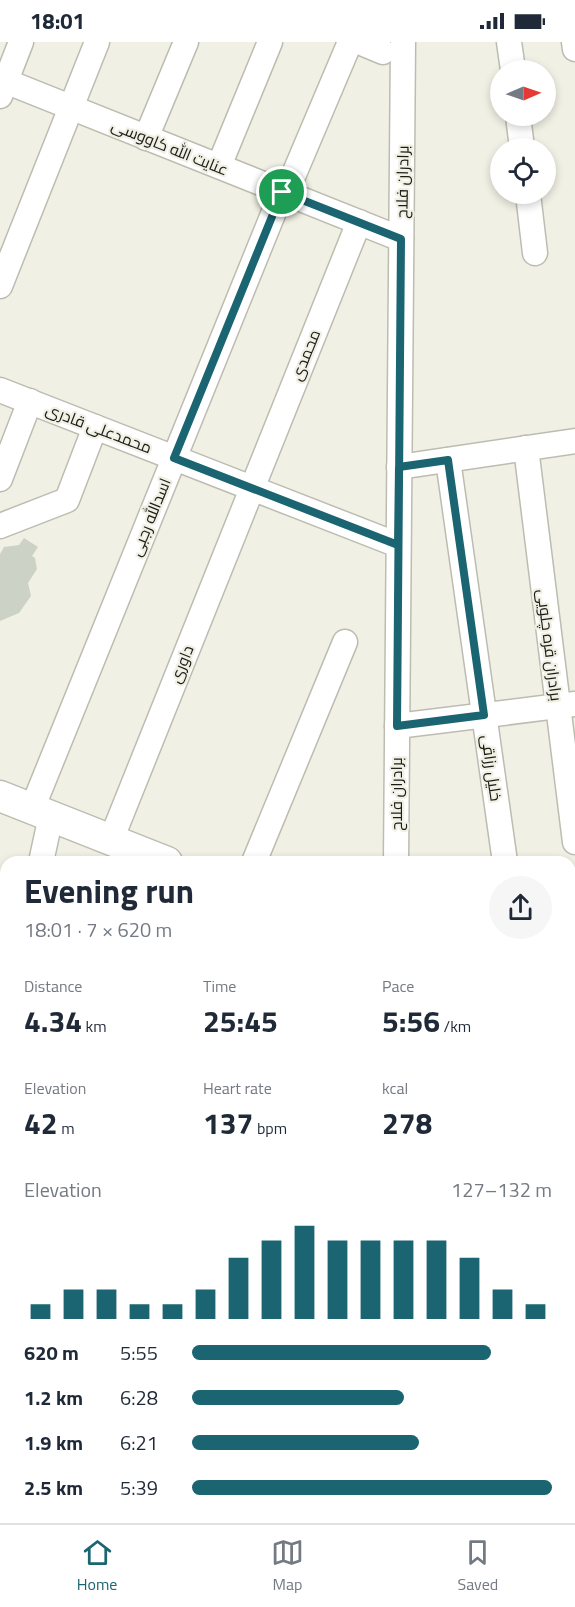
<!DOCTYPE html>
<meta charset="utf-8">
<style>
body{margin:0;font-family:"Titillium Web",Cairo,sans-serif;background:#f6f6f7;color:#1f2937;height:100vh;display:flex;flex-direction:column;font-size:22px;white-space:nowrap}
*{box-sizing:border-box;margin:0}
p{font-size:20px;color:#747a83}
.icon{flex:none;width:33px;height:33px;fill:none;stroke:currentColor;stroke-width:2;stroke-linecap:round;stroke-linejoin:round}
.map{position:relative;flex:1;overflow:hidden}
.details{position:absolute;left:0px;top:814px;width:576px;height:668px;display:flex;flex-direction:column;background:#fff;border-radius:18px 18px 0 0;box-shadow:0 3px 9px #0003}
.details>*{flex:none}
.needle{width:39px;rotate:88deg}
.buttons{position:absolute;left:490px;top:18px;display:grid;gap:12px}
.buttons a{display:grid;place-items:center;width:66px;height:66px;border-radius:50%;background:#fff;box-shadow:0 3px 9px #0003;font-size:30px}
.pin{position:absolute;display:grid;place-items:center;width:51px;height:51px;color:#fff;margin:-26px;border:3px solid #fff;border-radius:50%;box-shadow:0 2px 6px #0007}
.round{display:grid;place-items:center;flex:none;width:63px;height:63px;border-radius:32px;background:#f6f6f7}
.summary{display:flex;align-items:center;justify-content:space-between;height:102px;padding:0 24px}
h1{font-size:33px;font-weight:700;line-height:45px}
.stats{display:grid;grid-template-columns:repeat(3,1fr);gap:9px;height:102px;padding:6px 24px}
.stats div{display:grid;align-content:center}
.stats b{font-size:30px;font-weight:700}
.stats small{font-size:16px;font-weight:400}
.stats p{font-size:16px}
.chart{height:168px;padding:12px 24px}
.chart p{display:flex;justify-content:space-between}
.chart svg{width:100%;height:108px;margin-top:6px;stroke:#1b6572;stroke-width:6}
ul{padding:0 24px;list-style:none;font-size:20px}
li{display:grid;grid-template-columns:96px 72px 1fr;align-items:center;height:45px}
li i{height:15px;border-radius:8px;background:#1b6572}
.status{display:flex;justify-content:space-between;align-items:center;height:42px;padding:0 30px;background:#fff;direction:ltr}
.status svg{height:16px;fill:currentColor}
.menu{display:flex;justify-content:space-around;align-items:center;height:84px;border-top:2px solid #e0e1e3;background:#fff;font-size:16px;color:#747a83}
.menu a{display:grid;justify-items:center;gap:3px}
.menu .on{color:#1b6572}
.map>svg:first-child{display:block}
.building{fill:#cdd2c7}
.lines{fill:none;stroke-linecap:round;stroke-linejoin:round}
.minor-casing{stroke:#bdbcb1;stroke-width:27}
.major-casing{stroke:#bdbcb1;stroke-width:33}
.minor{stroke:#fff;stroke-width:24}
.major{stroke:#fff;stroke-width:30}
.route-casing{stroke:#fff;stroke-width:12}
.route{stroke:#1b6572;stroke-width:8}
.labels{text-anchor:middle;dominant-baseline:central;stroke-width:4.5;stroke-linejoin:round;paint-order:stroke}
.street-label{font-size:16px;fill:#1b1b17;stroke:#f1f0e4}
</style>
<div class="status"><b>18:01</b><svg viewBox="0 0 49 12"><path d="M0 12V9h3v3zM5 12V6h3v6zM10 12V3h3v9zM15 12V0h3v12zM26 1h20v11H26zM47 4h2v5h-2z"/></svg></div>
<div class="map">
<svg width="575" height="1481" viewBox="0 0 575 1481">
<rect width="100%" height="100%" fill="#f1f0e4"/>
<path class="building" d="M 24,496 L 38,505 L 32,514 L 35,516 L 37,527 L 28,541 L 31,554 L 19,571 L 0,579 L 0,512 L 4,505 L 19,503 Z"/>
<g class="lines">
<g class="minor-casing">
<g id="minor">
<path d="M 359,0 L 383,10"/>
<path d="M 509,0 L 513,28"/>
<path d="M 574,0 L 575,7"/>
<path d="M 0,37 L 401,197"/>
<path d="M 0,54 L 21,0"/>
<path d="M 518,74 L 522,106"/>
<path d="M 146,96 L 186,0"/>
<path d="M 219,124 L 270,0"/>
<path d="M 286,151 L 350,0"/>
<path d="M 528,152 L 535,211"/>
<path d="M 0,244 L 97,0"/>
<path d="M 0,348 L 398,503"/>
<path d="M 526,406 L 575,800"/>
<path d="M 448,418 L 505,820"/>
<path d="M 399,425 L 575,399"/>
<path d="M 0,437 L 30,359"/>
<path d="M 0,484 L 67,458 L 95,385"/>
<path d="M 397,684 L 575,662"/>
<path d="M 32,767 L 282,150"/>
<path d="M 111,798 L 359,180"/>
<path d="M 41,820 L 51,774"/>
<path d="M 254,820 L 345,600"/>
<path d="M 396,820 L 403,0"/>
<path d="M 0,1016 L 6,988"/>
<path d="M 0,1187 L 6,1188"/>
<path d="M 570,1384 L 575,1420"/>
<path d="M 0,1481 L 6,1453"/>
<path d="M 82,1481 L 83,1476"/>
<path d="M 168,1481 L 169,1476"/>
<path d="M 247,1481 L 248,1476"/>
<path d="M 382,1481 L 382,1476"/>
</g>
</g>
<g class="major-casing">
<g id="major">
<path d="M 0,754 L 167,820"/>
<path d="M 570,898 L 575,897"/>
</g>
</g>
<use href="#minor" class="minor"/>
<use href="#major" class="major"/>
</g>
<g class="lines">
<g class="route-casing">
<path id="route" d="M 282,150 L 174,416 L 398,503 L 399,425 L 448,418 L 484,673 L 397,684 C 398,522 400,359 401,197 L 282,150"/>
</g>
<use href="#route" class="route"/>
</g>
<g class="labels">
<g class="street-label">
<text transform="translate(170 105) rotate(22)">عنایت‌ الله کاووسی</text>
<text transform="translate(402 140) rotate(-89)">برادران فلاح</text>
<text transform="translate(305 313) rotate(-68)">محمدی</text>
<text transform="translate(99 386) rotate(21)">محمدعلی قادری</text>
<text transform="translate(150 475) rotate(-68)">اسدالله رجبی</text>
<text transform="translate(550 603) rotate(83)">برادران قره چلویی</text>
<text transform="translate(181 622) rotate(-68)">داوری</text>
<text transform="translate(492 726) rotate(82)">خلیل رزاقی</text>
<text transform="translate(396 752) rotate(-90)">برادران فلاح</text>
</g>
</g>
</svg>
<div class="buttons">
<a><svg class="needle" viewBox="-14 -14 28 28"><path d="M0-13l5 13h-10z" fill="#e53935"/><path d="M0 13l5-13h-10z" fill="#747a83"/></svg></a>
<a><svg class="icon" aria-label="locate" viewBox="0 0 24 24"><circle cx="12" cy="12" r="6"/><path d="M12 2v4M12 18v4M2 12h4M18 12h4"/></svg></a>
</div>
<div class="pin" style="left:282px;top:150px;background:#1e9e55"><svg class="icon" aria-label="arrive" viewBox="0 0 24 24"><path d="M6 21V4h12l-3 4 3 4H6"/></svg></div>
<section class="details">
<div class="summary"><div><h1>Evening run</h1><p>18:01 · 7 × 620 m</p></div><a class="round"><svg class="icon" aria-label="share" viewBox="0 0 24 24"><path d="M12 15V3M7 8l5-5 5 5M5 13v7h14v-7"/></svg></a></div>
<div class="stats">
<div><p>Distance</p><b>4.34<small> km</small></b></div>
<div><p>Time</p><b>25:45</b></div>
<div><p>Pace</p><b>5:56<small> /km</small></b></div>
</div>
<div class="stats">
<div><p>Elevation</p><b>42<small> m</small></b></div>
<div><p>Heart rate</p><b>137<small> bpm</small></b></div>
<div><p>kcal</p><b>278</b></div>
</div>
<div class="chart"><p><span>Elevation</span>127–132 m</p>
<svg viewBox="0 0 160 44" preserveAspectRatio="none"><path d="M5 44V38M15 44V32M25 44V32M35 44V38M45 44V38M55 44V32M65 44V19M75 44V12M85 44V6M95 44V12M105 44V12M115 44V12M125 44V12M135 44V19M145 44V32M155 44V38"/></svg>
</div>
<ul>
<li><b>620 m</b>5:55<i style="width:83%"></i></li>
<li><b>1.2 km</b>6:28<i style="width:59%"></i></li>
<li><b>1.9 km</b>6:21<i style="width:63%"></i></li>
<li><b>2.5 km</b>5:39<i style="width:100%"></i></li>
</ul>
</section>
</div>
<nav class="menu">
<a class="on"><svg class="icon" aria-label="home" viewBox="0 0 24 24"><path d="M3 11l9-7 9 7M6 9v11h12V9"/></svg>Home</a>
<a><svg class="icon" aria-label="map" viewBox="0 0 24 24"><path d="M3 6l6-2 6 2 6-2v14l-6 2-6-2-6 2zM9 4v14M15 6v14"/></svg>Map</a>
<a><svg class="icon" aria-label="saved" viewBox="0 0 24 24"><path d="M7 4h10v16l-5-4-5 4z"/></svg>Saved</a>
</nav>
